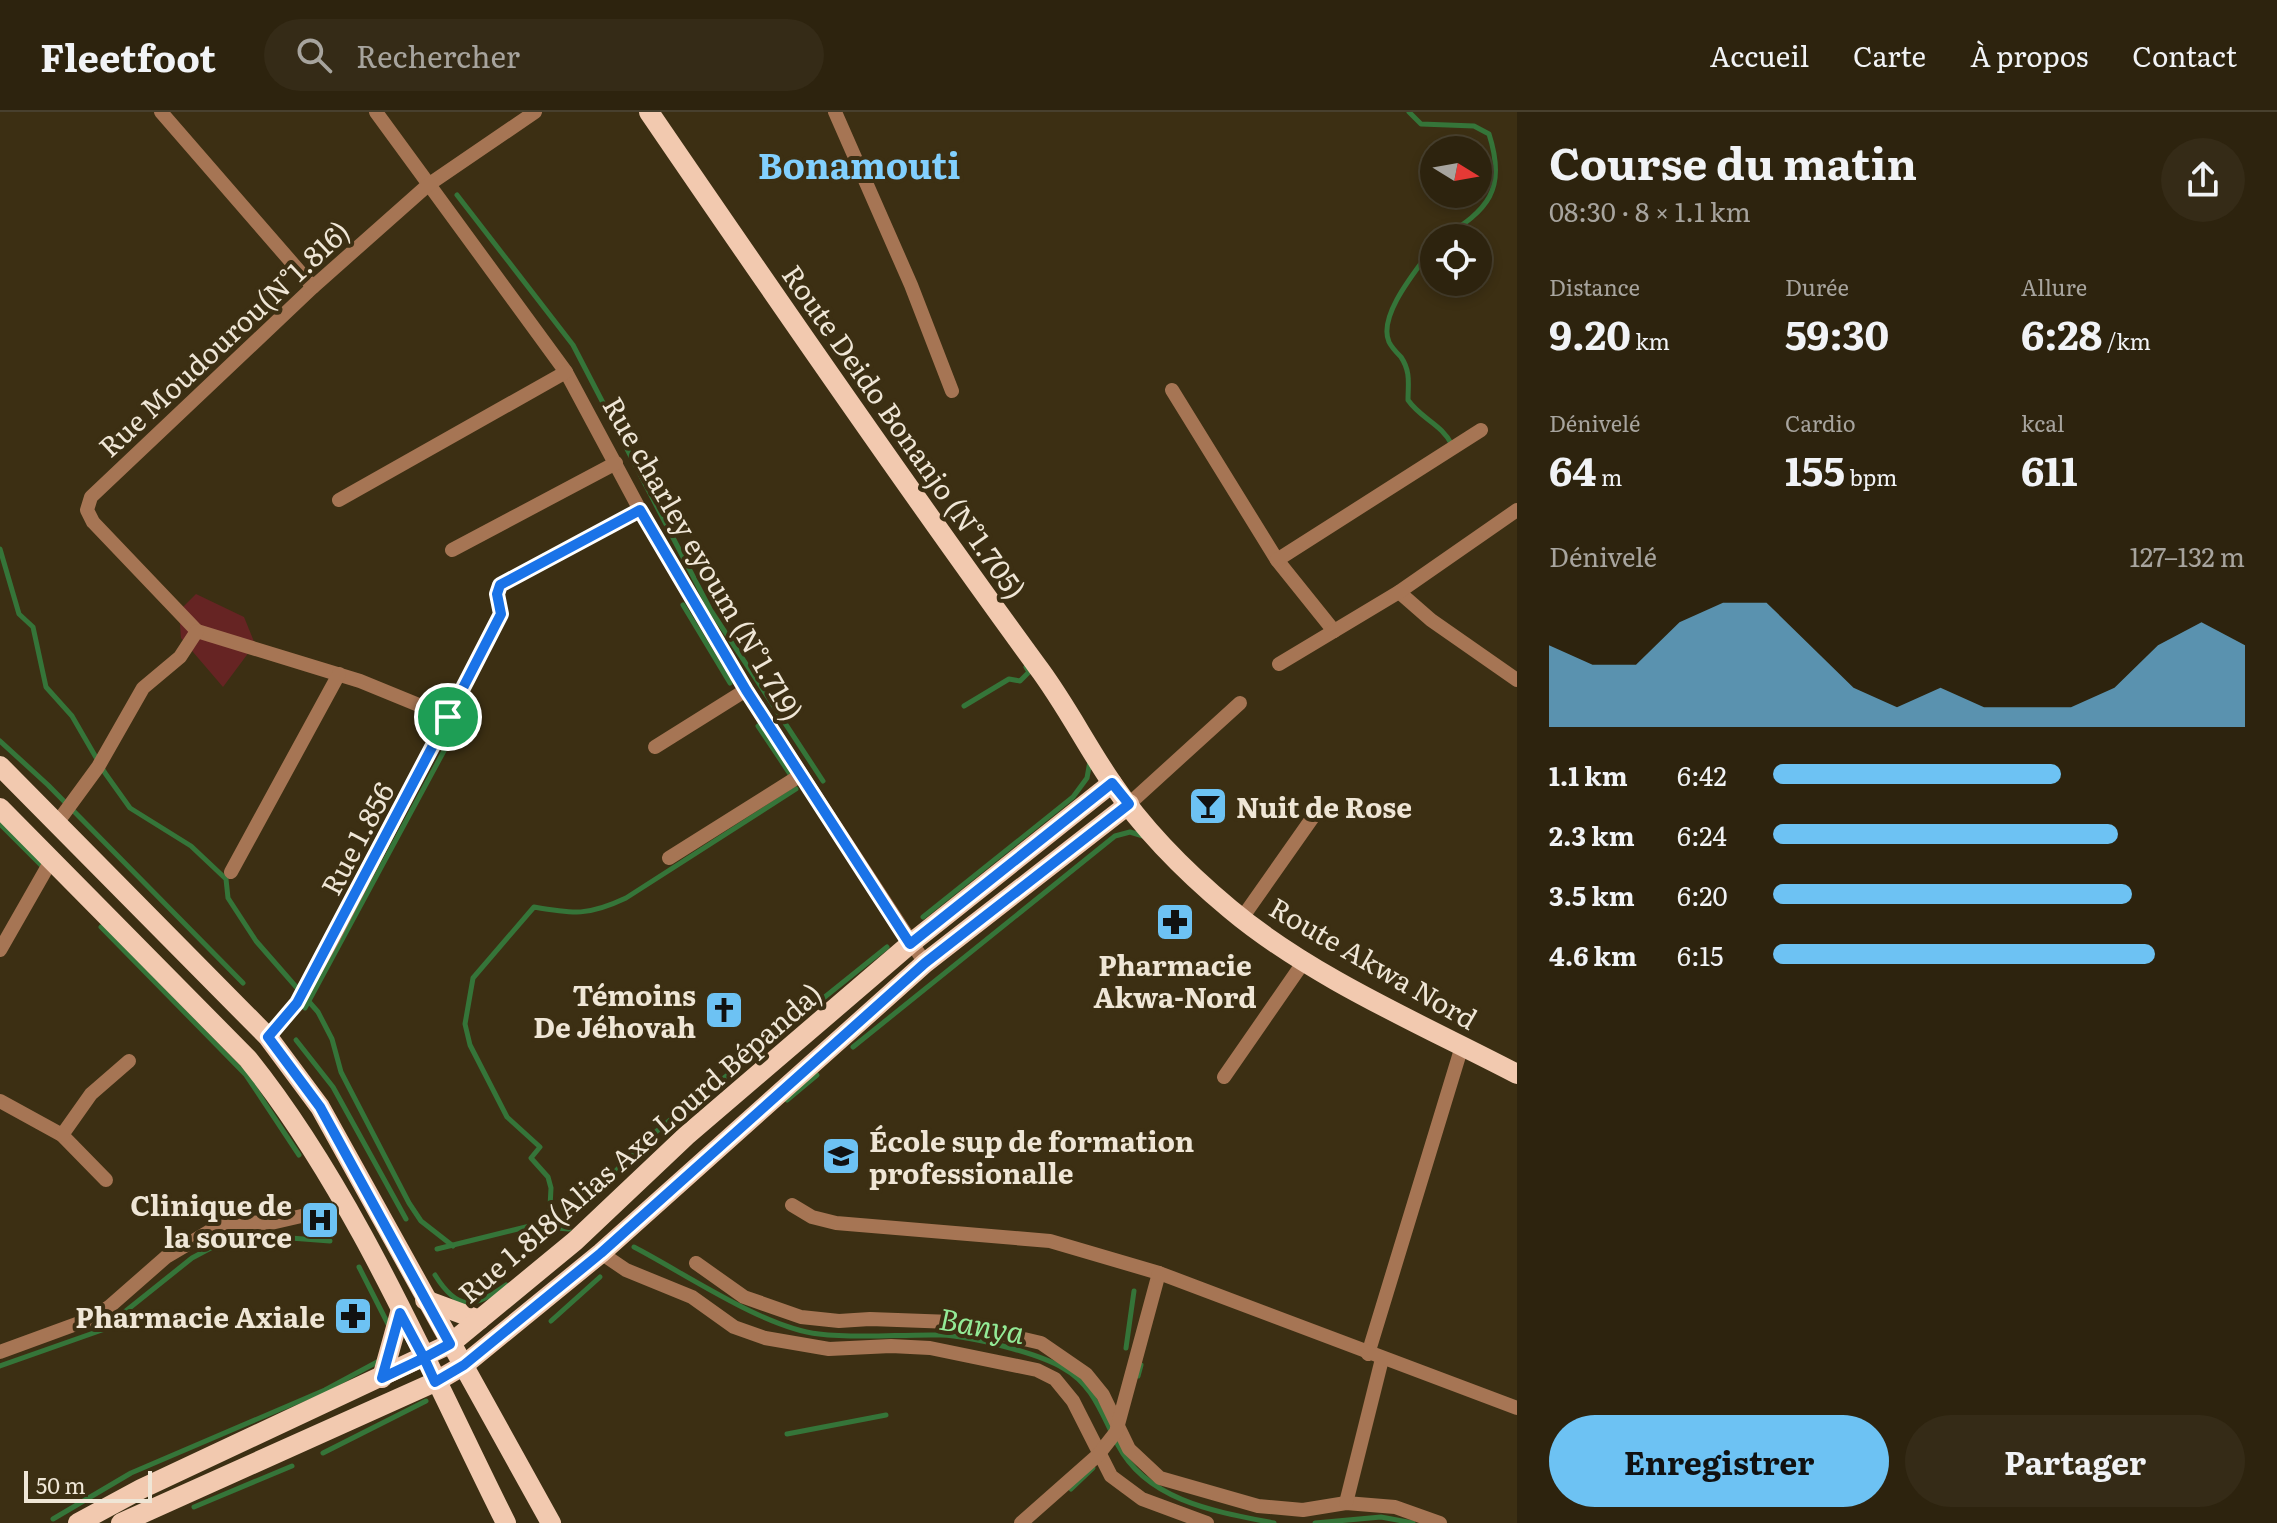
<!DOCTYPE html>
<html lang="fr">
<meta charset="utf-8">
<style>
body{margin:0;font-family:Literata,serif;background:#352b17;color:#f1f3f6;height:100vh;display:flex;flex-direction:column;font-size:30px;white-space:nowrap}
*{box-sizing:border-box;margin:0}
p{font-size:26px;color:#a7a49e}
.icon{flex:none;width:44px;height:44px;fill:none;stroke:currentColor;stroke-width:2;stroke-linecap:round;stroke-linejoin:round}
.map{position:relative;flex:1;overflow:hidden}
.panel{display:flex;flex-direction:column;background:#2d230e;width:760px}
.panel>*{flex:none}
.needle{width:52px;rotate:101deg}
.fabs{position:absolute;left:1420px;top:24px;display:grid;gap:16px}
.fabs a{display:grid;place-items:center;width:72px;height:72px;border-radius:50%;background:#2d230e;box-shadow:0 4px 12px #0003,0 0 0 2px #48402e;font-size:40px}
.scale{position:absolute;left:24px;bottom:20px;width:128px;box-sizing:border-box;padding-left:8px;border:4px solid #efe6d6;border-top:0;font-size:22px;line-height:28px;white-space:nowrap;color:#efe6d6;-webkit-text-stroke:6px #3c2f13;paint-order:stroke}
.pin{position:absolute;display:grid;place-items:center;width:68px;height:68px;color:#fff;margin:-34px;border:4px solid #fff;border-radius:50%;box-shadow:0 2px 8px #0007}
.round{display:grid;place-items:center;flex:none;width:84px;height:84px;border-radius:42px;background:#352b17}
.summary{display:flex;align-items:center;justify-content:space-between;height:136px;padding:0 32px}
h1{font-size:44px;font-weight:700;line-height:60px}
.metrics{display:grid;grid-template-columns:repeat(3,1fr);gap:12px;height:136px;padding:8px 32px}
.metrics div{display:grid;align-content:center}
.metrics b{font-size:40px;font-weight:700}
.metrics small{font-size:22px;font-weight:400}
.metrics p{font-size:22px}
.chart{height:224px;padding:16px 32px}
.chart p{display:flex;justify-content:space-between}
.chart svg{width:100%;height:144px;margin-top:8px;fill:#6dc2f3;opacity:.7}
.action{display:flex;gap:16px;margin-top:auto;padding:16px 32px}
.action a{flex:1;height:92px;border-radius:48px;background:#6dc2f3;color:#111;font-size:32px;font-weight:700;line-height:92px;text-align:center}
.action a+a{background:#352b17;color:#f1f3f6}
ul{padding:0 32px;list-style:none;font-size:26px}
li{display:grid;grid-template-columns:128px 96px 1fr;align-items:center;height:60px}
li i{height:20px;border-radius:10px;background:#6dc2f3}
header{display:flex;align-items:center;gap:48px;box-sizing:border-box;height:112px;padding:0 40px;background:#2d230e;border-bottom:2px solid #48402e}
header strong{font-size:38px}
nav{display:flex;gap:44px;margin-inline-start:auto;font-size:28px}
.search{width:560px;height:72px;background:#352b17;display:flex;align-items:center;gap:20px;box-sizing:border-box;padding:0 28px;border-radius:44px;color:#a7a49e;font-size:30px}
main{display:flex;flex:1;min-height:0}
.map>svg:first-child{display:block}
.green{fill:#662423}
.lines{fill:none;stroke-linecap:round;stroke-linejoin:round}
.stream{stroke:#357539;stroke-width:5}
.minor{stroke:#a67554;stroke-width:14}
.primary{stroke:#f2c9af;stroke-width:20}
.route-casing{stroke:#fff;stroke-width:16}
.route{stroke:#1a73e8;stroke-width:10}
.labels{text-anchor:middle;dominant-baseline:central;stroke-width:8;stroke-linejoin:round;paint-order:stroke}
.street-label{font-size:28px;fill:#efe6d6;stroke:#3c2f13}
.poi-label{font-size:28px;font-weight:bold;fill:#efe6d6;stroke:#3c2f13;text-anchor:end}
.water-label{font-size:30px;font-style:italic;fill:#93ea96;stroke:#3c2f13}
.district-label{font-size:36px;font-weight:bold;fill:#82d0fe;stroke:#3c2f13}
</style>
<header>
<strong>Fleetfoot</strong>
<div class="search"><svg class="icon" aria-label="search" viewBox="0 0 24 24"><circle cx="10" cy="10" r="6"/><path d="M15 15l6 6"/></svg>Rechercher</div>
<nav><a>Accueil</a><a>Carte</a><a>À propos</a><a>Contact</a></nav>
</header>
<main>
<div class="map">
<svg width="1517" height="1411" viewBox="0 0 1517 1411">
<rect width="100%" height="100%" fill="#3c2f13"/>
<path class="green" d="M 196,482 L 244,505 L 255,532 L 223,575 L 181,526 L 179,499 Z"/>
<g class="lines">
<g class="stream">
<path d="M 1409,0 L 1421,12 L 1474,14 L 1489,22 C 1507,78 1488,98 1442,126"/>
<path d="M 457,83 L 573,233 L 710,497 L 823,669"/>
<path d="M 1434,134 C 1419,155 1377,203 1389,230 C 1392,236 1397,241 1401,245 C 1411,260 1408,272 1408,288 C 1421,307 1442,312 1452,333"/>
<path d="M 0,437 L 19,502 L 33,515 L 46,575 L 72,604 L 105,661 L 130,696 L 191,734 L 226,767 L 228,786 L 256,829 L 318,900 L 332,927 L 341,960 L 409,1091 L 421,1109 L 453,1134"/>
<path d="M 683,493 L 730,571"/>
<path d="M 964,594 L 1009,567 L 1020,569 L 1029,560 L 1026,555"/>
<path d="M 758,614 L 790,662"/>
<path d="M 0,629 L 48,673 L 243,871"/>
<path d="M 0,712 L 43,755"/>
<path d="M 923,805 L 1073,685 L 1087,666 L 1090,649"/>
<path d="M 101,815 L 246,963 L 299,1043"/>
<path d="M 305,896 L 458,613"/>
<path d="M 296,928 L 333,975 L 406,1107"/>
<path d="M 853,935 L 1115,724 L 1130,720 L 1143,724"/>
<path d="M 719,970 L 887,835"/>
<path d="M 787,988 L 817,963"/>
<path d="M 589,1088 L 640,1033 L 710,975"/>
<path d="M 549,1114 L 551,1076 L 548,1065 L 531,1046 L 540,1035 L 507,1005 L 470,933 L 465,912 L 473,866 L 534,795 C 574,802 588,804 626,786 L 796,677"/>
<path d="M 634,1135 C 686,1162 764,1216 819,1222 C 859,1227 900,1222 941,1223 C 970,1224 1038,1241 1063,1256 C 1094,1273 1102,1304 1118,1333 C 1147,1389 1217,1400 1274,1411"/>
<path d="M 437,1137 L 530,1114 L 569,1117"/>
<path d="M 359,1155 L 389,1214"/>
<path d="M 435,1163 C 458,1200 474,1196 506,1173"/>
<path d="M 551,1209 L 600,1165"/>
<path d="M 1126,1236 L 1134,1179"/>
<path d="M 0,1254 L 102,1218 L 192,1146 L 222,1130 L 251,1123 L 330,1129"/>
<path d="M 1138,1264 L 1141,1253"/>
<path d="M 787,1322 L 886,1303"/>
<path d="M 323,1341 L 426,1289"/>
<path d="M 1071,1377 L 1093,1356"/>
<path d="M 194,1395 L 292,1354"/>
<path d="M 53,1407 L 131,1361 L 325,1278 L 379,1249"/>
<path d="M 1315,1411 L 1381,1405 L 1413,1411"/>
</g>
<g class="minor">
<path d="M 161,0 L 313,175"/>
<path d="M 376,0 L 566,260 L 640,398 L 746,578 L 925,851"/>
<path d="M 835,0 L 911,173 L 952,279"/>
<path d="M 1172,278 L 1277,448 L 1334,519"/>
<path d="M 339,388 L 566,260"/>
<path d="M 452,438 L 616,351"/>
<path d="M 1277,448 L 1481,318"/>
<path d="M 1399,480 L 1431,508 L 1517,568"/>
<path d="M 197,519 L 93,410 L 87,398 L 91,385 L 313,175 L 428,73 L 535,0"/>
<path d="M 197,519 L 360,569 L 448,605"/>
<path d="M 1279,552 L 1399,480 L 1517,398"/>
<path d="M 655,635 L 746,578"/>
<path d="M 1129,692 L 1240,591"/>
<path d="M 57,711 L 98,655 L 143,576 L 180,545 L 197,519"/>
<path d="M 669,746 L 801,663"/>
<path d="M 231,760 L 339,562"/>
<path d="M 1242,806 L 1313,705"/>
<path d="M 0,838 L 52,747"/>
<path d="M 268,925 L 297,891 L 334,825 L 501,502 L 497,482 L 500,473 L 640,398"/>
<path d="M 1224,965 L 1305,848"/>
<path d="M 0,989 L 62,1023 L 106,1068"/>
<path d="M 62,1023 L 91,982 L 129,949"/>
<path d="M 792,1093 L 812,1105 L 836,1111 L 1050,1129 L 1159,1161"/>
<path d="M 601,1141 L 626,1158 L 692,1185 L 734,1215 L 765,1226 L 829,1237 L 891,1234 L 930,1236 L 1037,1258 L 1055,1267 L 1073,1289 L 1111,1364 L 1142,1387 L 1207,1411"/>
<path d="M 696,1151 L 744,1185 L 801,1205 L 839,1209 L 870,1207 L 952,1210 L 1041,1231 L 1086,1262 L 1103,1283 L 1129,1337 L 1160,1366 L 1258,1394 L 1303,1398 L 1346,1391 L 1395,1395 L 1440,1411"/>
<path d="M 0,1240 L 90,1207 L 109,1195 L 166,1145 L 210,1119 L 233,1110 L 271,1111 L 345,1094"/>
<path d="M 1368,1242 L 1462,934"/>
<path d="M 1346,1391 L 1382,1247"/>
<path d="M 1021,1411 L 1098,1343 L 1116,1320 L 1159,1161 L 1517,1296"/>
</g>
<g class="primary">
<path d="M 649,0 C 776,186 904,372 1037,554 C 1065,591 1086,633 1112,671 C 1143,717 1188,762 1230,797 C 1311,865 1423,913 1517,962"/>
<path d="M 0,654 L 268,925 L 320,995 L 551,1411"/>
<path d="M 0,696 L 248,947 C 354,1079 430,1259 506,1411"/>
<path d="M 425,1188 L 479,1208"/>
<path d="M 382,1266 L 400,1201"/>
<path d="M 78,1411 L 141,1377 L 450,1232 L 575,1129 L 686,1024 L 910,832 L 1112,671"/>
<path d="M 121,1411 L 435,1270 L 464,1253 L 601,1141 L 925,851 L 1129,692"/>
</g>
</g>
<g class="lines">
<g class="route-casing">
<path id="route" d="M 448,605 L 297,891 L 268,925 L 320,995 L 450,1232 L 424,1246 L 400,1201 L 382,1266 L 424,1246 L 435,1270 L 464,1253 L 601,1141 L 925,851 L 1129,692 L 1112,671 L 910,832 L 746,578 L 640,398 L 500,473 L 497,482 L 501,502 L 448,605"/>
</g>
<use href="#route" class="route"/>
</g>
<defs>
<g id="bar-square" transform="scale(2)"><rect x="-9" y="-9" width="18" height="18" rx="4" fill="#6dc2f3" stroke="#3c2f13"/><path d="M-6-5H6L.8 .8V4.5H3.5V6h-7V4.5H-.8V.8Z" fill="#111"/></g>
<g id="pharmacy-square" transform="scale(2)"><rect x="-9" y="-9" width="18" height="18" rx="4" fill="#6dc2f3" stroke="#3c2f13"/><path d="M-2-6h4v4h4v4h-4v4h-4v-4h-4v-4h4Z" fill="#111"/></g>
<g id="church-square" transform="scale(2)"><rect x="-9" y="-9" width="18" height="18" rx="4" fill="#6dc2f3" stroke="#3c2f13"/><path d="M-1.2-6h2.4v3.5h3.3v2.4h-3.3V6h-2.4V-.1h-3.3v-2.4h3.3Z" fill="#111"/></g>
<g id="school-square" transform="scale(2)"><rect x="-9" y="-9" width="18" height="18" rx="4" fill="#6dc2f3" stroke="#3c2f13"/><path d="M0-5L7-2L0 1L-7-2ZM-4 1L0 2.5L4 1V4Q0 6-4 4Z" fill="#111"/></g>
<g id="hospital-square" transform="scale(2)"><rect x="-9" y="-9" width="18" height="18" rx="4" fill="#6dc2f3" stroke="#3c2f13"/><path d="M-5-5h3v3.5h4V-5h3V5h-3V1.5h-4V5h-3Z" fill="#111"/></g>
</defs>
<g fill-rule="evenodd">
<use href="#bar-square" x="1208" y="694"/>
<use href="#pharmacy-square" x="1175" y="810"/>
<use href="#church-square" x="724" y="898"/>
<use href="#school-square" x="841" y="1044"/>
<use href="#hospital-square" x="320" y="1108"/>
<use href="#pharmacy-square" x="353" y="1204"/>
</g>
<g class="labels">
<g class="street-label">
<text transform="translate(223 226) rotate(-43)">Rue Moudourou(N°1.816)</text>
<text transform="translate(905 319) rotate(55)">Route Deido Bonanjo (N°1.705)</text>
<text transform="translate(704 446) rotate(60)">Rue charley eyoum (N°1.719)</text>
<text transform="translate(356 726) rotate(-62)">Rue 1.856</text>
<text transform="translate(1374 850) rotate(30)">Route Akwa Nord</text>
<text transform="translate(639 1030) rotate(-41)">Rue 1.818(Alias Axe Lourd Bépanda)</text>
</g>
<g class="poi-label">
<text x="1236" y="694" text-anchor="start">Nuit de Rose</text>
<text x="1175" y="852" text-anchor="middle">Pharmacie<tspan x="1175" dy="32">Akwa-Nord</tspan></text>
<text x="696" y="882">Témoins<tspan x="696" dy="32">De Jéhovah</tspan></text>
<text x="869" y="1028" text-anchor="start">École sup de formation<tspan x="869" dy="32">professionalle</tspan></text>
<text x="292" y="1092">Clinique de<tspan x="292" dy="32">la source</tspan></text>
<text x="325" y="1204">Pharmacie Axiale</text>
</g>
<g class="water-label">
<text transform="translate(982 1212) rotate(10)">Banya</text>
</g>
<g class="district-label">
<text x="859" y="51">Bonamouti</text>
</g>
</g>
</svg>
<div class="fabs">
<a><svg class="needle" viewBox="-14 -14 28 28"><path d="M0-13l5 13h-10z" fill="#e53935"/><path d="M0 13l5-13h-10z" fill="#a7a49e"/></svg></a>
<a><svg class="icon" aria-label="locate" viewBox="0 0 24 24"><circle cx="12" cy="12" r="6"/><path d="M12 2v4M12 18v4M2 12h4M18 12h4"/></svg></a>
</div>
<div class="scale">50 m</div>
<div class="pin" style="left:448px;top:605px;background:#1e9e55"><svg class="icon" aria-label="arrive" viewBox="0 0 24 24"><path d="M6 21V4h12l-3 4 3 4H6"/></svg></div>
</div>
<section class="panel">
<div class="summary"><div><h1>Course du matin</h1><p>08:30 · 8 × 1.1 km</p></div><a class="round"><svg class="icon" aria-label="share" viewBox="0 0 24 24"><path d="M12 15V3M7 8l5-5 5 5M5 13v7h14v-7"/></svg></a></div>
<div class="metrics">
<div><p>Distance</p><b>9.20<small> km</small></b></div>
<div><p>Durée</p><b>59:30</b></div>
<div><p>Allure</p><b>6:28<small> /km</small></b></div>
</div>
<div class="metrics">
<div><p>Dénivelé</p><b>64<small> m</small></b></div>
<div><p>Cardio</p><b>155<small> bpm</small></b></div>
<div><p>kcal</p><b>611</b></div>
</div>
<div class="chart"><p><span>Dénivelé</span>127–132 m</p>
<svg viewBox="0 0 160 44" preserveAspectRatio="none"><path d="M0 44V19L10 25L20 25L30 12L40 6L50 6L60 19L70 32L80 38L90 32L100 38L110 38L120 38L130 32L140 19L150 12L160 19V44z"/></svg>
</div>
<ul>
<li><b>1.1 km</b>6:42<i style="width:61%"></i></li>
<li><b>2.3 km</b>6:24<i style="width:73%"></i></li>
<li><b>3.5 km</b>6:20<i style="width:76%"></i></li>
<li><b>4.6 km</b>6:15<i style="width:81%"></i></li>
</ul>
<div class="action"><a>Enregistrer</a><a>Partager</a></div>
</section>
</main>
